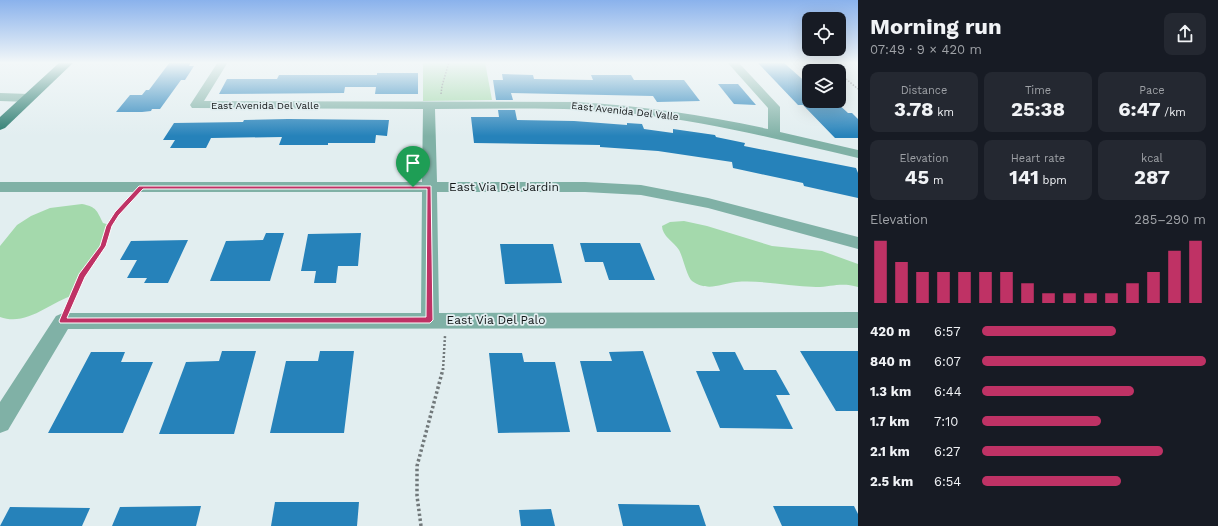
<!DOCTYPE html>
<meta charset="utf-8">
<style>
body{margin:0;font-family:"Work Sans",sans-serif;background:#242831;color:#f1f3f6;height:100vh;display:flex;flex-direction:column;font-size:15px;white-space:nowrap}
*{box-sizing:border-box;margin:0}
p{font-size:13px;color:#9ea1a6}
.icon{flex:none;width:22px;height:22px;fill:none;stroke:currentColor;stroke-width:2;stroke-linecap:round;stroke-linejoin:round}
.map{position:relative;flex:1;overflow:hidden}
.sheet{display:flex;flex-direction:column;background:#171b24;width:360px}
.sheet>*{flex:none}
.tools{position:absolute;left:802px;top:12px;display:grid;gap:8px}
.tools a{display:grid;place-items:center;width:44px;height:44px;border-radius:8px;background:#171b24;box-shadow:0 4px 16px #0002;font-size:20px}
.pin{position:absolute;display:grid;place-items:center;width:34px;height:34px;color:#fff;margin:-41px -17px;border-radius:50% 50% 50% 0;rotate:-45deg;box-shadow:0 0 4px #0007}
.pin .icon{rotate:45deg}
.round{display:grid;place-items:center;flex:none;width:42px;height:42px;border-radius:8px;background:#242831}
.headline{display:flex;align-items:center;justify-content:space-between;height:68px;padding:0 12px}
h1{font-size:22px;font-weight:700;line-height:30px}
.figures{display:grid;grid-template-columns:repeat(3,1fr);gap:6px;height:68px;padding:4px 12px}
.figures div{display:grid;align-content:center;border-radius:8px;background:#242831;text-align:center}
.figures b{font-size:20px;font-weight:700}
.figures small{font-size:11px;font-weight:400}
.figures p{font-size:11px}
.chart{height:112px;padding:8px 12px}
.chart p{display:flex;justify-content:space-between}
.chart svg{width:100%;height:72px;margin-top:4px;stroke:#bf3265;stroke-width:6}
ul{padding:0 12px;list-style:none;font-size:13px}
li{display:grid;grid-template-columns:64px 48px 1fr;align-items:center;height:30px}
li i{height:10px;border-radius:5px;background:#bf3265}
main{display:flex;flex:1;min-height:0}
.map>svg:first-child{display:block}
.green{fill:#a4d9ac}
.building{fill:#2682ba}
.lines{fill:none;stroke-linecap:round;stroke-linejoin:round}
.path-far3{stroke:#71787a;stroke-width:1.5;stroke-dasharray:1.5 1.5;stroke-linecap:butt}
.path-far2{stroke:#71787a;stroke-width:2;stroke-dasharray:1.5 1.5;stroke-linecap:butt}
.path-far1{stroke:#71787a;stroke-width:2.5;stroke-dasharray:2 2;stroke-linecap:butt}
.path{stroke:#71787a;stroke-width:3.5;stroke-dasharray:2.5 2.5;stroke-linecap:butt}
.minor{fill:#80b1a6;fill-rule:evenodd}
.major{fill:#287a6d;fill-rule:evenodd}
.route{fill:#bf3265;stroke:#fff;fill-rule:evenodd}
.labels{text-anchor:middle;dominant-baseline:central;stroke-width:3.5;stroke-linejoin:round;paint-order:stroke}
.far-street-label{font-size:10px;fill:#121617;stroke:#e2eef0}
.street-label{font-size:12px;fill:#121617;stroke:#e2eef0}
</style>
<main>
<div class="map">
<svg width="858" height="526" viewBox="0 0 858 526">
<rect width="100%" height="100%" fill="#e2eef0"/>
<g class="green">
<path d="M 423,62 L 485,62 L 492,100 L 423,101 Z"/>
<path d="M 82,204 C 97,207 97,211 103,223 L 110,225 L 103,246 L 82,276 L 74,295 C 50,302 27,327 0,317 L 0,246 L 17,225 L 31,216 L 50,208 Z"/>
<path d="M 684,221 L 707,226 L 772,246 L 822,251 L 858,264 L 858,287 C 841,282 832,287 816,287 C 789,286 763,280 736,282 C 720,284 708,292 692,281 C 687,277 683,257 679,250 C 674,242 662,236 662,226 L 670,222 Z"/>
</g>
<g class="building">
<path d="M 170,62 L 191,62 L 189,66 L 194,66 L 185,80 L 181,80 L 160,109 L 152,109 L 151,111 L 142,112 L 116,112 L 130,95 L 142,95 L 146,90 L 149,90 Z"/>
<path d="M 757,62 L 783,62 L 809,85 L 809,101 L 835,101 L 848,113 L 852,113 L 858,119 L 858,138 L 835,138 L 803,105 L 798,105 Z"/>
<path d="M 377,73 L 418,73 L 418,94 L 375,94 L 376,87 L 345,87 L 344,93 L 219,94 L 227,79 L 277,79 L 279,75 L 377,75 Z"/>
<path d="M 502,74 L 533,75 L 534,79 L 593,80 L 591,75 L 631,75 L 634,80 L 684,80 L 700,101 L 657,102 L 653,96 L 511,93 L 513,100 L 496,100 L 493,80 L 503,80 Z"/>
<path d="M 718,84 L 738,84 L 756,105 L 734,104 Z"/>
<path d="M 498,110 L 515,110 L 517,120 L 574,121 L 627,125 L 627,123 L 642,124 L 644,129 L 673,133 L 673,129 L 715,135 L 716,137 L 745,143 L 744,146 L 856,168 L 858,173 L 858,198 L 804,186 L 803,183 L 733,168 L 732,162 L 658,151 L 600,147 L 600,145 L 474,143 L 471,117 L 499,117 Z"/>
<path d="M 288,119 L 389,120 L 387,136 L 376,135 L 375,143 L 328,143 L 328,145 L 279,145 L 282,137 L 211,138 L 206,148 L 170,148 L 175,140 L 163,140 L 174,123 L 243,122 L 244,120 Z"/>
<path d="M 266,233 L 284,233 L 270,281 L 210,281 L 226,241 L 263,240 Z"/>
<path d="M 361,233 L 358,266 L 338,266 L 336,283 L 314,283 L 316,271 L 301,271 L 308,234 Z"/>
<path d="M 188,240 L 168,283 L 144,283 L 147,278 L 127,278 L 137,260 L 120,260 L 131,241 Z"/>
<path d="M 580,243 L 640,243 L 655,280 L 609,280 L 603,262 L 585,262 Z"/>
<path d="M 500,244 L 553,244 L 562,283 L 505,284 Z"/>
<path d="M 222,351 L 256,351 L 234,434 L 159,434 L 186,362 L 219,361 Z"/>
<path d="M 320,351 L 354,351 L 344,433 L 270,433 L 286,361 L 318,361 Z"/>
<path d="M 643,351 L 671,432 L 597,432 L 580,361 L 612,361 L 609,352 Z"/>
<path d="M 800,351 L 858,351 L 858,411 L 836,411 Z"/>
<path d="M 91,352 L 125,352 L 121,362 L 153,362 L 123,433 L 48,433 Z"/>
<path d="M 712,352 L 735,352 L 744,370 L 776,370 L 790,395 L 776,395 L 793,429 L 720,428 L 696,371 L 720,371 Z"/>
<path d="M 489,353 L 522,353 L 524,362 L 555,362 L 570,432 L 498,433 Z"/>
<path d="M 275,502 L 359,502 L 357,526 L 271,526 Z"/>
<path d="M 618,504 L 699,505 L 706,526 L 623,526 Z"/>
<path d="M 201,506 L 196,526 L 112,526 L 120,507 Z"/>
<path d="M 773,506 L 854,506 L 858,514 L 858,526 L 782,526 Z"/>
<path d="M 10,507 L 90,508 L 82,526 L 0,526 Z"/>
<path d="M 551,509 L 555,526 L 521,526 L 519,510 Z"/>
</g>
<g class="lines">
<g class="path-far3">
<path d="M 826,62 L 836,71"/>
<path d="M 833,62 L 838,66 L 836,71"/>
<path d="M 839,73 L 858,89"/>
<path d="M 441,94 L 442,86 L 449,62"/>
</g>
<path class="path-far2" d="M 103,244 C 109,225 115,215 129,200"/>
<g class="path-far1">
<path d="M 69,305 L 82,276 L 104,243"/>
<path d="M 443,370 L 445,336"/>
</g>
<path class="path" d="M 421,526 L 417,496 L 417,466 L 443,369"/>
<g class="minor">
<path d="M 218,62 L 228,62 L 204,101 L 578,102 C 642,106 705,115 768,129 L 768,108 L 727,62 L 738,62 L 780,107 L 780,132 L 858,150 L 858,158 C 784,141 711,122 635,114 C 569,106 502,109 435,109 L 437,182 L 585,182 L 641,185 L 708,198 L 858,237 L 858,249 L 708,208 L 641,195 L 585,192 L 437,192 L 439,313 L 858,312 L 858,328 L 68,329 L 8,430 L 0,433 L 0,402 L 56,316 L 63,313 L 421,313 L 422,192 L 0,192 L 0,182 L 422,182 L 423,109 L 192,108 L 190,105 Z"/>
<path d="M 0,93 L 29,94 L 33,96 L 35,98 L 33,100 L 29,102 L 0,101 Z"/>
</g>
<path class="major" d="M 60,62 L 74,62 L 5,128 L 0,130 L 0,117 Z"/>
</g>
<linearGradient id="sky" x2="0" y2="1"><stop stop-color="#8ab2ec"/><stop offset="0.46" stop-color="#f2f7f8"/><stop offset="1" stop-color="#f2f7f8" stop-opacity="0"/></linearGradient>
<rect width="858" height="136" fill="url(#sky)"/>
<path class="route" d="M 139,186 L 431,186 L 433,320 L 430,323 L 60,323 L 59,321 L 79,274 L 100,246 L 106,226 L 115,212 ZM 143,189 L 427,189 L 426,317 L 67,318 L 85,277 L 106,246 L 112,226 L 119,215 Z"/>
<g class="labels">
<g class="far-street-label">
<text x="265" y="105">East Avenida Del Valle</text>
<text transform="translate(625 111) rotate(6)">East Avenida Del Valle</text>
</g>
<g class="street-label">
<text x="504" y="187">East Via Del Jardin</text>
<text x="496" y="320">East Via Del Palo</text>
</g>
</g>
</svg>
<div class="tools">
<a><svg class="icon" aria-label="locate" viewBox="0 0 24 24"><circle cx="12" cy="12" r="6"/><path d="M12 2v4M12 18v4M2 12h4M18 12h4"/></svg></a>
<a><svg class="icon" aria-label="layers" viewBox="0 0 24 24"><path d="M12 4l9 5-9 5-9-5zM3 14l9 5 9-5"/></svg></a>
</div>
<div class="pin" style="left:413px;top:187px;background:#1e9e55"><svg class="icon" aria-label="arrive" viewBox="0 0 24 24"><path d="M6 21V4h12l-3 4 3 4H6"/></svg></div>
</div>
<section class="sheet">
<div class="headline"><div><h1>Morning run</h1><p>07:49 · 9 × 420 m</p></div><a class="round"><svg class="icon" aria-label="share" viewBox="0 0 24 24"><path d="M12 15V3M7 8l5-5 5 5M5 13v7h14v-7"/></svg></a></div>
<div class="figures">
<div><p>Distance</p><b>3.78<small> km</small></b></div>
<div><p>Time</p><b>25:38</b></div>
<div><p>Pace</p><b>6:47<small> /km</small></b></div>
</div>
<div class="figures">
<div><p>Elevation</p><b>45<small> m</small></b></div>
<div><p>Heart rate</p><b>141<small> bpm</small></b></div>
<div><p>kcal</p><b>287</b></div>
</div>
<div class="chart"><p><span>Elevation</span>285–290 m</p>
<svg viewBox="0 0 160 44" preserveAspectRatio="none"><path d="M5 44V6M15 44V19M25 44V25M35 44V25M45 44V25M55 44V25M65 44V25M75 44V32M85 44V38M95 44V38M105 44V38M115 44V38M125 44V32M135 44V25M145 44V12M155 44V6"/></svg>
</div>
<ul>
<li><b>420 m</b>6:57<i style="width:60%"></i></li>
<li><b>840 m</b>6:07<i style="width:100%"></i></li>
<li><b>1.3 km</b>6:44<i style="width:68%"></i></li>
<li><b>1.7 km</b>7:10<i style="width:53%"></i></li>
<li><b>2.1 km</b>6:27<i style="width:81%"></i></li>
<li><b>2.5 km</b>6:54<i style="width:62%"></i></li>
</ul>
</section>
</main>
